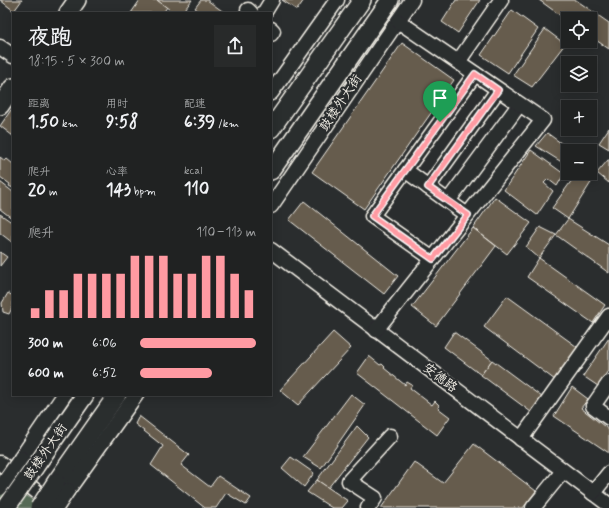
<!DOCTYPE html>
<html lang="zh">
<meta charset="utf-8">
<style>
body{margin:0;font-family:Mynerve,"LXGW WenKai TC",sans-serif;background:#282a2a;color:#f1f3f6;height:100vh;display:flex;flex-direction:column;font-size:15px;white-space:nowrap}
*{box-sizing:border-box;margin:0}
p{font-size:13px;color:#a2a4a5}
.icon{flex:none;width:22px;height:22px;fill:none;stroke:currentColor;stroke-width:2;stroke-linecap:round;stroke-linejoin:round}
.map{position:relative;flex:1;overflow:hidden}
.details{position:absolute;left:12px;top:12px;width:260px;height:384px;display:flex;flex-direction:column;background:#202222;border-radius:0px;box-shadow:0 2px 10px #0003,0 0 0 1px #3d3f40}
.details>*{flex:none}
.controls{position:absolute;left:561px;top:12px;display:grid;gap:8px}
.controls a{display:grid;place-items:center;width:36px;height:36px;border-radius:0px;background:#202222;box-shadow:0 2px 10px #0003,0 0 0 1px #3d3f40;font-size:20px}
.pin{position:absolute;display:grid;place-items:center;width:34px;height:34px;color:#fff;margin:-41px -17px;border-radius:50% 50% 50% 0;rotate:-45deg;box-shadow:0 0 4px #0007}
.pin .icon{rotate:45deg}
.round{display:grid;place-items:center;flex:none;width:42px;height:42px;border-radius:0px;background:#282a2a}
.summary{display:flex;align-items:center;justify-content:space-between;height:68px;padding:0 16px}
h1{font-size:22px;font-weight:700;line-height:30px}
.stats{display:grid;grid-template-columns:repeat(3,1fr);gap:6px;height:68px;padding:4px 16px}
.stats div{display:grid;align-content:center}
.stats b{font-size:17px;font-weight:700}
.stats small{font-size:11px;font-weight:400}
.stats p{font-size:11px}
.chart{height:112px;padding:8px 16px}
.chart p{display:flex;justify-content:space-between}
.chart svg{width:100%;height:72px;margin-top:4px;stroke:#ff9aa2;stroke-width:6}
ul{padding:0 16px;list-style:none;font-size:13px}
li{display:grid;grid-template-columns:64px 48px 1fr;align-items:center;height:30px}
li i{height:10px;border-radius:5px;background:#ff9aa2}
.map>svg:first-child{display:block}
.green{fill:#576b57;stroke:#a6aea0}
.building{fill:#665b4d;stroke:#f4f1e8}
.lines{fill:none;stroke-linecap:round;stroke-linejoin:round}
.minor-casing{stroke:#f4f1e8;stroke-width:17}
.major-casing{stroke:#f4f1e8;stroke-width:20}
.minor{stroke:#2a2d2e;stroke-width:14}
.major{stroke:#2a2d2e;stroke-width:17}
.minor-bridge-casing{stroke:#f4f1e8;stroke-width:17;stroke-linecap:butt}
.major-bridge-casing{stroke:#f4f1e8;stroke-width:20;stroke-linecap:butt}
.minor-bridge{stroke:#2a2d2e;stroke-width:14}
.major-bridge{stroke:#2a2d2e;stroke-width:17}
.route-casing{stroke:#fff;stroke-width:8}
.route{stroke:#ff9aa2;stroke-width:5}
.labels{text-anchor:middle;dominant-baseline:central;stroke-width:4;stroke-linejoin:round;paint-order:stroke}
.street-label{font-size:13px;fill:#f4f1e8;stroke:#2a2d2e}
</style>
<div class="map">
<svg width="609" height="508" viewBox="0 0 609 508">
<rect width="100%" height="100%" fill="#2a2d2e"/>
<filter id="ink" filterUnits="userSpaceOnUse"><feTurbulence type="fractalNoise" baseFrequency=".025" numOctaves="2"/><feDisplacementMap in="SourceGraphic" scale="8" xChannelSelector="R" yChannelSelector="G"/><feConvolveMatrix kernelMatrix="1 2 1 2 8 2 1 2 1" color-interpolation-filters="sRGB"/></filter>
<g filter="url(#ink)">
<path class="green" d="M 0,474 L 42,508 L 0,508 Z"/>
<g class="building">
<path d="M 0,0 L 22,0 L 14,11 Z"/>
<path d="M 140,0 L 157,0 L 167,7 L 163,13 L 131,13 Z"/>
<path d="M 157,0 L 192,0 L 182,13 L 174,13 Z"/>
<path d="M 201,0 L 207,0 L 225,13 L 202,13 L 195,8 Z"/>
<path d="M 282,0 L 304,0 L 297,10 Z"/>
<path d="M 456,0 L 480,0 L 458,33 L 442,22 Z"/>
<path d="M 539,0 L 576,0 L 609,23 L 609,49 L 590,36 L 590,19 L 568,19 L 568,21 Z"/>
<path d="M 512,10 L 538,29 L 508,73 L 481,55 Z"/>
<path d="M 545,29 L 565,44 L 532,87 L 513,75 Z"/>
<path d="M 402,43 L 454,80 L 364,209 L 312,172 Z"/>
<path d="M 13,107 L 13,136 L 0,126 Z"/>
<path d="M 609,128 L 609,149 L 599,143 Z"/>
<path d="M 547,133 L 572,151 L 568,151 L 568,166 L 536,146 Z"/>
<path d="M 531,150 L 564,174 L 557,186 L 548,179 L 544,183 L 553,191 L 537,215 L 504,190 Z"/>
<path d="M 0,157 L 5,161 L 7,159 L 13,164 L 13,188 L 9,186 L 10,184 L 0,177 Z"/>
<path d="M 608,160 L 609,160 L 609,183 L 597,173 Z"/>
<path d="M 590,168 L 597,173 L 568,219 L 552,208 L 577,173 L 590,173 Z"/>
<path d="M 0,182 L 13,192 L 13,219 L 0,209 Z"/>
<path d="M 495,197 L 531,223 L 507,254 L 473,228 Z"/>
<path d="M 304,201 L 398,276 L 384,294 L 289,220 Z"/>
<path d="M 0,214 L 13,223 L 13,243 L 0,233 Z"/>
<path d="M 568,219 L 609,245 L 609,273 L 556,235 Z"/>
<path d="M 540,227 L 556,235 L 539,258 L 526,247 Z"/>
<path d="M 473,228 L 496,246 L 436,326 L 412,307 Z"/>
<path d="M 0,252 L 7,257 L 0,266 Z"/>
<path d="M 539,258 L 605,305 L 593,323 L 527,277 Z"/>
<path d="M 8,293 L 13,296 L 13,306 L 9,314 L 3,312 L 2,303 Z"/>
<path d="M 507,296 L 580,349 L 555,380 L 484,327 Z"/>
<path d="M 333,332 L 351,348 L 298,405 L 280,390 Z"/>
<path d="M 454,332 L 492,360 L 481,375 L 444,347 Z"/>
<path d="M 609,338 L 609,371 L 598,386 L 583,376 Z"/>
<path d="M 369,356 L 380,365 L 382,364 L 385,367 L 384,368 L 405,385 L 407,382 L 412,385 L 410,388 L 432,405 L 435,401 L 439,405 L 438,408 L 450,417 L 437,435 L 357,373 Z"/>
<path d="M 492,360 L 546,400 L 535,415 L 481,375 Z"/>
<path d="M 572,387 L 588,399 L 581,408 L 609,430 L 609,453 L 554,416 Z"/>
<path d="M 351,394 L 365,405 L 321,468 L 303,457 Z"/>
<path d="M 139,416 L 189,455 L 181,465 L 210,487 L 218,476 L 251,498 L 246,505 L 226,493 L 216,508 L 205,508 L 151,465 L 163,446 L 135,424 Z"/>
<path d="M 357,426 L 368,437 L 328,488 L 317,480 Z"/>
<path d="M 474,444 L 536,491 L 523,508 L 381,508 L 414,462 L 443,483 Z"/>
<path d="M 291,457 L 314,473 L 304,487 L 282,468 Z"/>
<path d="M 317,480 L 348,501 L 342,508 L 332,508 L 307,492 Z"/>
</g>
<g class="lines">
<g class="minor-casing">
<g id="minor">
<path d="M 248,10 L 251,13"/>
<path d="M 264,13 L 272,0"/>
<path d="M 271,29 L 273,31 L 271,34"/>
<path d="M 0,47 L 13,56"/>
<path d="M 458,62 L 501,0"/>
<path d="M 271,93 L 337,0"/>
<path d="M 405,170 L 467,215"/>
<path d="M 428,187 L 498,90"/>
<path d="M 448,201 L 519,105"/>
<path d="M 271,206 L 412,0"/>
<path d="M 271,250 L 609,505"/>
<path d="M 433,259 L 372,216 L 475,74"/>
<path d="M 376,330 L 543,120 L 398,21"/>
<path d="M 609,383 L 593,406 L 609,418"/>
<path d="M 521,439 L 609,316"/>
<path d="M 21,458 L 64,395"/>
<path d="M 0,463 L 54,505"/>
<path d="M 68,490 L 136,395"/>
<path d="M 593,493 L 609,473"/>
<path d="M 368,508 L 375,498 L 349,481 L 390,436"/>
<path d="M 533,508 L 563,471"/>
</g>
</g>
<g class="major-casing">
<g id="major">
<path d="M 68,13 L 77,0"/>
<path d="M 0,106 L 13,87"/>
<path d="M 271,129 L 362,0"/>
<path d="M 271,171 L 390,0"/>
<path d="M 35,467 L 85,395"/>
<path d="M 56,482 L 117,395"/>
</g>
</g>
<use href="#minor" class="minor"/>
<use href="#major" class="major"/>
<g class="minor-bridge-casing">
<g id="minor-bridge">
<path d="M 0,488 L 21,458"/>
<path d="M 56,508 L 68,490"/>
</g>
</g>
<g class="major-bridge-casing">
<g id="major-bridge">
<path d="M 6,508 L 35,467"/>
<path d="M 39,508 L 56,482"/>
</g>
</g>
<use href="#minor-bridge" class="minor-bridge"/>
<use href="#major-bridge" class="major-bridge"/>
</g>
</g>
<g class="lines" filter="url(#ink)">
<g class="route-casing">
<path id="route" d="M 475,74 L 498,90 L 428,187 L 468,215 L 433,259 L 372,216 Z"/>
</g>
<use href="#route" class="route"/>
</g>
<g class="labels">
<g class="street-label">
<text transform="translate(341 103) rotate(-56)">鼓楼外大街</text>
<text transform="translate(440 378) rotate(37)">安德路</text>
<text transform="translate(46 452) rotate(-55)">鼓楼外大街</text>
</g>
</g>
</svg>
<div class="controls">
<a><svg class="icon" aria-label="locate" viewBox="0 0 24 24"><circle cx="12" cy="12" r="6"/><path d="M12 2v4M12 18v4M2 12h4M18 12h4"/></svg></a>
<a><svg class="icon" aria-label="layers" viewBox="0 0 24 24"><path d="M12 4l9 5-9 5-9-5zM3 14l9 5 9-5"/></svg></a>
<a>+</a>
<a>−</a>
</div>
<div class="pin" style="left:440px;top:122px;background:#1e9e55"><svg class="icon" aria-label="arrive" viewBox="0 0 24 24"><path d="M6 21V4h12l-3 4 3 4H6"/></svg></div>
<section class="details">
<div class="summary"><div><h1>夜跑</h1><p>18:15 · 5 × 300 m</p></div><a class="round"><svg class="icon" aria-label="share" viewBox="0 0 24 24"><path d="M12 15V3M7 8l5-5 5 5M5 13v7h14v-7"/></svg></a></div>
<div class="stats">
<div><p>距离</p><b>1.50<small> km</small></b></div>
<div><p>用时</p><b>9:58</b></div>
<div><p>配速</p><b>6:39<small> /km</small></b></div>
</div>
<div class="stats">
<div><p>爬升</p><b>20<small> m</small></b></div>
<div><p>心率</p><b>143<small> bpm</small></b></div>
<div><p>kcal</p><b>110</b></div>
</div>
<div class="chart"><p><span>爬升</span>110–113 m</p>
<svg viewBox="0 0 160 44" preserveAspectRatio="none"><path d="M5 44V38M15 44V27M25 44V27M35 44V17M45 44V17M55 44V17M65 44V17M75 44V6M85 44V6M95 44V6M105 44V17M115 44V17M125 44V6M135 44V6M145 44V17M155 44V27"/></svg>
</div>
<ul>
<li><b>300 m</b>6:06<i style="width:100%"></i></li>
<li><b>600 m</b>6:52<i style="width:62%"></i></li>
</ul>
</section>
</div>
